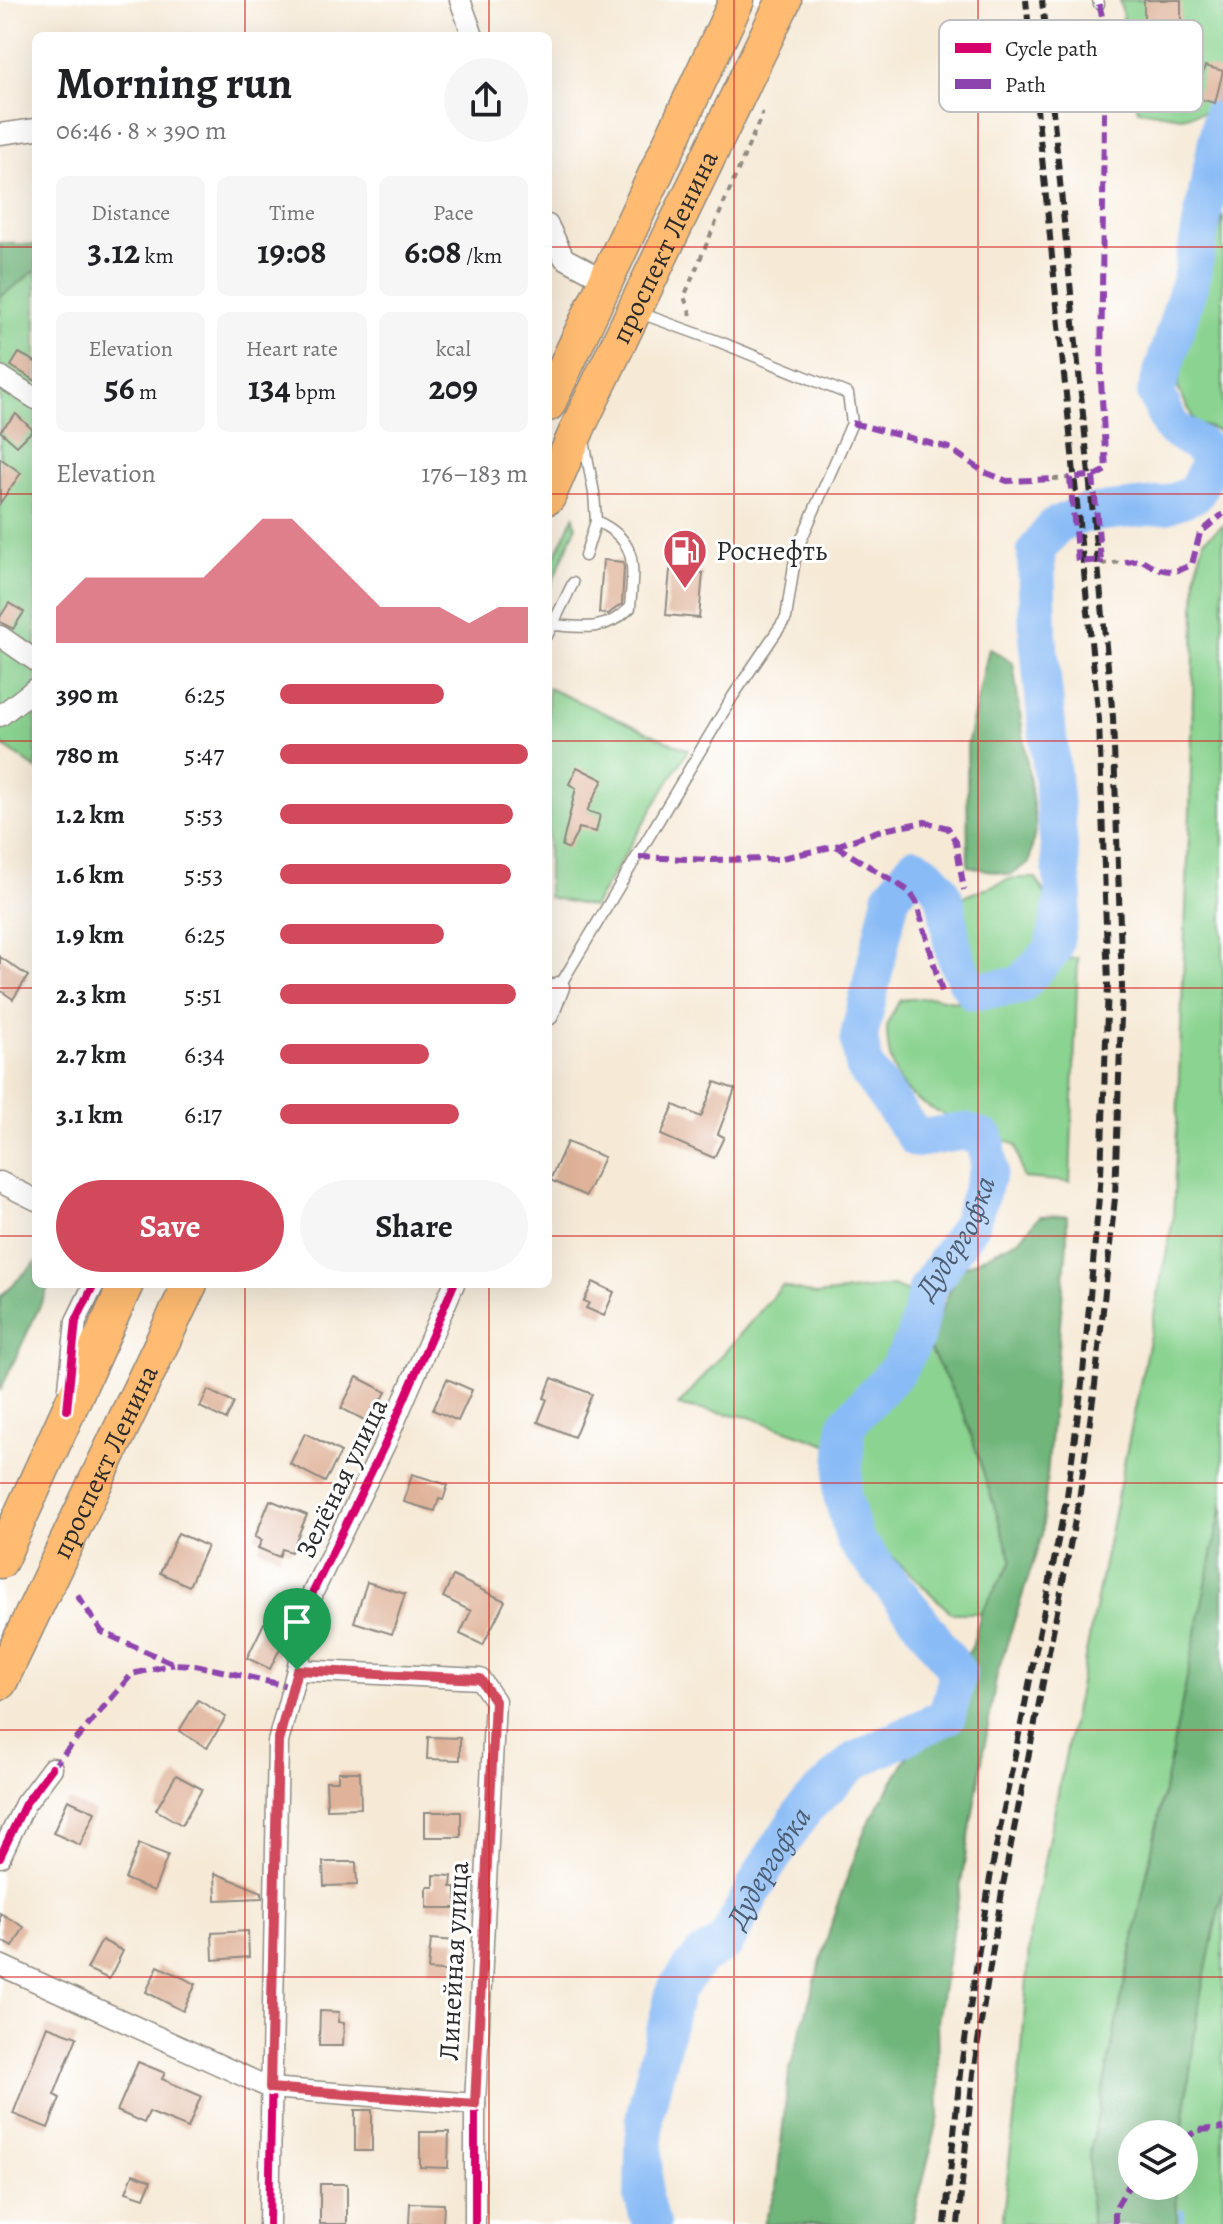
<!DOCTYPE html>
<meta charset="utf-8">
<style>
body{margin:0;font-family:Alegreya,serif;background:#f6f6f6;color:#202124;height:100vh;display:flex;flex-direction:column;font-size:30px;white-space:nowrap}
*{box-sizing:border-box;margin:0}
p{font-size:26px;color:#757577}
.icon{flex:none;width:44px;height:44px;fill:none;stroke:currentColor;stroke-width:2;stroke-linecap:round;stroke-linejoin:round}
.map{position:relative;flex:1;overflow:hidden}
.sheet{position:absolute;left:32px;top:32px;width:520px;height:1256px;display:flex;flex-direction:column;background:#fff;border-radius:12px;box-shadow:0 8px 32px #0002}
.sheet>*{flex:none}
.buttons{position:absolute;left:1118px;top:2120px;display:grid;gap:16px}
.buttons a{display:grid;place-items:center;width:80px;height:80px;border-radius:50%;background:#fff;box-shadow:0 8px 32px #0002;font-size:40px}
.pin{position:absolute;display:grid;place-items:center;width:68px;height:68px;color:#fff;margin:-82px -34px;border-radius:50% 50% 50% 0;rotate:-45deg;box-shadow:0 0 8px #0007}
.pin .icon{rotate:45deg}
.round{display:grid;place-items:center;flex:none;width:84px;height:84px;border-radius:42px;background:#f6f6f6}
.headline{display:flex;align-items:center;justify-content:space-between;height:136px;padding:0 24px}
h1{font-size:44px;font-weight:600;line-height:60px}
.figures{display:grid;grid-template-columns:repeat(3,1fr);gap:12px;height:136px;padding:8px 24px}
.figures div{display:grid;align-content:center;border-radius:12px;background:#f6f6f6;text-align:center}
.figures b{font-size:34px;font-weight:600}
.figures small{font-size:22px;font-weight:400}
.figures p{font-size:22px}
.chart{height:224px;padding:16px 24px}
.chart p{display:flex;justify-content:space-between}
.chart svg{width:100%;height:144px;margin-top:8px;fill:#d1495b;opacity:.7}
.primary-button{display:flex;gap:16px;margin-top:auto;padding:16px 24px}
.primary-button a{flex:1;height:92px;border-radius:48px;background:#d1495b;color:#fff;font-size:32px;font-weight:600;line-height:92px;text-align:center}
.primary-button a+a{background:#f6f6f6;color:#202124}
ul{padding:0 24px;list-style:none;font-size:26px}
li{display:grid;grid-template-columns:128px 96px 1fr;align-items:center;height:60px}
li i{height:20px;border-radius:10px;background:#d1495b}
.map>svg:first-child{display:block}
.green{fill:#8ad390;stroke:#5a7f5e;stroke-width:2}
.forest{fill:#6fb57a;stroke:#4d7052;stroke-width:2}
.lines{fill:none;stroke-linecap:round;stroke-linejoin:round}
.stream{stroke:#89bbf6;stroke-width:6}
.river{stroke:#89bbf6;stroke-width:38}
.building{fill:#dfb299}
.service-casing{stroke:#908a81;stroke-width:13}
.minor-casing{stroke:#908a81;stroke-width:23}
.trunk-casing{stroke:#908a81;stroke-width:37}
.path{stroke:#908a81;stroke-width:4;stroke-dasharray:6 6;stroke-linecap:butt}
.service{stroke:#fff;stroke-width:10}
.minor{stroke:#fff;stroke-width:20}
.trunk{stroke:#febb71;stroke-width:34}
.rail{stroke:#2b2b2b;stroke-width:6;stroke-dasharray:12 6;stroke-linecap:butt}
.quiet{stroke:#8e44ad;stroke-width:6;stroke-dasharray:12 6;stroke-linecap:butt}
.cycleway-casing{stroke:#fff;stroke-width:13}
.cycleway{stroke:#d6006c;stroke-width:8}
.route-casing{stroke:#fff;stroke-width:16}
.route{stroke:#d1495b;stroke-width:10}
.grid{fill:none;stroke:#d62828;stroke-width:2;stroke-opacity:0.55}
.labels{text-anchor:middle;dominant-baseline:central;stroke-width:6;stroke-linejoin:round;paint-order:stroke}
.street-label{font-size:28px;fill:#2b2b2b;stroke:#fff}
.poi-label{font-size:28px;fill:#2b2b2b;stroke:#fff;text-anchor:start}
.water-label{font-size:30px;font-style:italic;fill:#4c5d72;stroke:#fff}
.key{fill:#fff;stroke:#bfbfbf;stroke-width:2}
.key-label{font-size:22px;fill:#2b2b2b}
</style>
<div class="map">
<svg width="1223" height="2224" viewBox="0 0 1223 2224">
<rect width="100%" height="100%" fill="#fff"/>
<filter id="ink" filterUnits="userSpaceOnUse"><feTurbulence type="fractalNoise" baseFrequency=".0125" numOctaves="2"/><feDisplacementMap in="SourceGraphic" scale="16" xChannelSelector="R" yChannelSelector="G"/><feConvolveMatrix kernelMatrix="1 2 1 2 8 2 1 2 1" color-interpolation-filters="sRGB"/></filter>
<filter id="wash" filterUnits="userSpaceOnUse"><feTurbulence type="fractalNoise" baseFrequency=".006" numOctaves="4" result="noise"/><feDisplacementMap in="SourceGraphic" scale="32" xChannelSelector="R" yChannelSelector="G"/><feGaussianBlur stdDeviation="1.8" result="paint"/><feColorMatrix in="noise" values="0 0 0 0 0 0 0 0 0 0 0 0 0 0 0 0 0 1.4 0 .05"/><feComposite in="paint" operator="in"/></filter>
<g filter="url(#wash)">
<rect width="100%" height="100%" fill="#f6ead7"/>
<g class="green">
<path d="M 1120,0 L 1223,0 L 1223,94 L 1219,109 L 1181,117 L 1138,110 Z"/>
<path d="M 1223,215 L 1223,438 L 1219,431 L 1195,422 L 1178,388 L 1181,367 Z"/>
<path d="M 36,270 L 36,769 L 0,743 L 0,297 Z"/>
<path d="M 574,517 L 576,527 L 548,592 L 548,571 Z"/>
<path d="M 1223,525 L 1223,1501 L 1089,2158 L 1091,2224 L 1002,2224 L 1022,2051 L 1030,1932 L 1173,1220 L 1190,812 L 1196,573 L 1204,540 Z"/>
<path d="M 548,688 L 688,750 L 593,907 L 548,897 Z"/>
<path d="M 1013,878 L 1036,878 L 1052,907 L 1049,931 L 1032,959 L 1006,978 L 985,979 L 968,959 L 957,899 Z"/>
<path d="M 1078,958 L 1070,1182 L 1023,1178 L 1016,1146 C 1003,1139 990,1131 977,1127 C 936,1112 896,1100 889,1051 C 885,1023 886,1024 900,1000 L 932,997 L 966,1003 L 1006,1002 L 1028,990 L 1060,960 Z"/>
<path d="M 782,1286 L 816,1295 L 893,1286 L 915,1295 L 906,1340 L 888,1369 L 841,1420 L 827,1444 L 749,1417 L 678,1406 Z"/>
<path d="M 928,1345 L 964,1413 L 1012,1561 L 981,1613 L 951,1613 L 872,1537 L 857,1507 L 864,1428 L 893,1399 L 913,1372 Z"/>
<path d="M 1223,1888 L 1223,2224 L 1177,2224 L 1176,2186 L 1184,2186 L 1184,2134 L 1182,2134 L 1198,2008 Z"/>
</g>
<g class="forest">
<path d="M 0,243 L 36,245 L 36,270 L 0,297 Z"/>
<path d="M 989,648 L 1013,663 L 1036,826 L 1029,863 L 1009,875 L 968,866 L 967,745 Z"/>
<path d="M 1067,1215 L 1067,1243 L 1042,1535 L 997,1674 L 937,2021 L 939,2117 L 912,2224 L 764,2224 L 776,2189 L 789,2072 L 836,1908 L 866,1827 L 972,1647 L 981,1613 L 1012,1561 L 964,1413 L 928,1345 L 958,1270 L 1020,1239 L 1040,1216 Z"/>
<path d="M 36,1262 L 36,1284 L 50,1284 L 0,1391 L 0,1297 Z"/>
<path d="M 1223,1501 L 1223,1888 L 1198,2008 L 1182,2134 L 1132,2134 L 1132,2186 L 1176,2186 L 1177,2224 L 1091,2224 L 1089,2158 Z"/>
</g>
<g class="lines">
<path class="stream" d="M 1182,2211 L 1182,2224"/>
<path class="river" id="s1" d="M 651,2224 L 643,2198 L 645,2114 L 675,1990 L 701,1957 L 725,1943 L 764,1870 L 805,1808 L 855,1761 L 947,1716 L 958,1673 L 920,1620 L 855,1540 L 842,1495 L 847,1424 L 898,1369 L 915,1338 L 927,1289 L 970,1225 L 989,1168 L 986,1139 L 964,1131 L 917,1139 L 864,1066 L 859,1037 L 891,897 L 915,866 C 959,892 942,916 956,958 C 960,971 967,981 974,991 L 1019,986 L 1053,950 L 1064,896 L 1038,636 L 1036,551 L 1055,526 L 1083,514 L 1166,505 L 1195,494 L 1210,462 L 1204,448 L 1171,427 L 1156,393 L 1191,279 L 1223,109"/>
</g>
<g id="blocks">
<g class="building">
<rect x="1144" y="0" width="37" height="22"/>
<path d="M 1205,66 L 1223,71 L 1215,103 L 1196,98 Z"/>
<path d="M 19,353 L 36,362 L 36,381 L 11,366 Z"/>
<path d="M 16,414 L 33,430 L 17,446 L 0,431 Z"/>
<path d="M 0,458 L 21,473 L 0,503 Z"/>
<path d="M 603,560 L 623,562 L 624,568 L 622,604 L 608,614 L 599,613 Z"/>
<path d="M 670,570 L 703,573 L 699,618 L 666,615 Z"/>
<path d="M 9,603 L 24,612 L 13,629 L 0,622 L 0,617 Z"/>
<path d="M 577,767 L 603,780 L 587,811 L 600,815 L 596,832 L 579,828 L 569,849 L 562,846 L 576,788 L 569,784 Z"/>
<path d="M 0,957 L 28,976 L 13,999 L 0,990 Z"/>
<path d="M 715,1082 L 735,1089 L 718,1134 L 724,1137 L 714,1158 L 661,1135 L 674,1105 L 701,1117 Z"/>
<path d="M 567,1142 L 604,1157 L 586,1196 L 550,1180 Z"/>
<path d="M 593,1282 L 614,1292 L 604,1316 L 586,1308 L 589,1303 L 584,1301 Z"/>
<path d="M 357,1377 L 386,1392 L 370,1423 L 341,1408 Z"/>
<path d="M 552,1378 L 592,1394 L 574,1437 L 538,1422 L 547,1399 L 544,1398 Z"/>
<path d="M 447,1379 L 472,1390 L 458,1421 L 433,1410 Z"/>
<path d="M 208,1390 L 234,1403 L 226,1420 L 200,1407 Z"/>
<path d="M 305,1433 L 341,1452 L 325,1482 L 290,1464 Z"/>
<path d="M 412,1474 L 448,1485 L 443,1500 L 439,1499 L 435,1511 L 404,1502 Z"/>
<path d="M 270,1500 L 307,1515 L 291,1552 L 282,1549 L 279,1557 L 258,1548 L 262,1540 L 255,1537 Z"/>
<path d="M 178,1533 L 207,1546 L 189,1586 L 160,1573 Z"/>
<path d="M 453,1576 L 505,1601 L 483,1645 L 460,1634 L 471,1611 L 443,1597 Z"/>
<path d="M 367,1582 L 405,1594 L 392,1634 L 354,1622 Z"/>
<path d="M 264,1623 L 287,1634 L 270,1669 L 247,1658 Z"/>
<path d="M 198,1700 L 226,1717 L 207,1748 L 179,1731 Z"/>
<path d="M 428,1737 L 460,1738 L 460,1760 L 427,1759 Z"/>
<path d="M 338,1772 L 360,1772 L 361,1808 L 327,1809 L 326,1781 L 338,1781 Z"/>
<path d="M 176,1775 L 202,1789 L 182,1825 L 156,1810 Z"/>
<path d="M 68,1800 L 95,1812 L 80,1845 L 53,1833 Z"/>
<rect x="425" y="1812" width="36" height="25"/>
<path d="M 139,1844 L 168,1855 L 154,1891 L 125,1879 Z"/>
<path d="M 323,1862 L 356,1862 L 357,1885 L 324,1886 Z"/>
<path d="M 215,1873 L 262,1892 L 262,1898 L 216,1900 Z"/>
<path d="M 434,1875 L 452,1876 L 451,1887 L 456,1887 L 456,1908 L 427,1908 L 427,1887 L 434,1887 Z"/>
<path d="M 0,1913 L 24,1927 L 13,1947 L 0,1940 Z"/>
<path d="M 248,1931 L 249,1957 L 213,1960 L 212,1933 Z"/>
<path d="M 431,1939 L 456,1941 L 454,1972 L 428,1970 Z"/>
<path d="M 102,1940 L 123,1951 L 109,1979 L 87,1969 Z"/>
<path d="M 158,1966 L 196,1984 L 183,2011 L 146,1992 Z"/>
<path d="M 320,2011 L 339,2012 L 338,2022 L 344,2023 L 343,2046 L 319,2046 Z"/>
<path d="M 47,2026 L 77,2037 L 54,2095 L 60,2098 L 48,2128 L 13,2114 Z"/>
<path d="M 138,2062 L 165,2073 L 162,2079 L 201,2096 L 188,2128 L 149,2112 L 144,2123 L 117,2111 Z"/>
<rect x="355" y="2110" width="17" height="41"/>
<path d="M 420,2132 L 449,2132 L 448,2168 L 420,2167 Z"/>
<path d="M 133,2174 L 151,2181 L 144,2198 L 126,2192 Z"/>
<rect x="320" y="2184" width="27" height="40"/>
<path d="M 410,2203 L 444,2204 L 443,2224 L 409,2224 Z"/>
</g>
</g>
</g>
<g filter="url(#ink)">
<use href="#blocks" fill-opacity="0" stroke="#908a81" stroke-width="2"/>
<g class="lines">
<g class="service-casing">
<g id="service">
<path d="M 1098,0 L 1099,4"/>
<path d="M 584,441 L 594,493 L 596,521 L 585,556"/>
<path d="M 555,625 C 585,628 606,631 630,608 C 633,567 640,541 596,521"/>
<path d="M 548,634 L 573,583"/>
<path d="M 559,987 L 733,696 L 786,618 L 796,552 L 852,423 L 848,394 L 720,342 L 640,313"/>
</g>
</g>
<g class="minor-casing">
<g id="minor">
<path d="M 460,0 L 473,36"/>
<path d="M 0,134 L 36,129"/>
<path d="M 548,225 L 564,258 L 607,281"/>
<path d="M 0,376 L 36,399"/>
<path d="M 0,636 L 36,661"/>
<path d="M 0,716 L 36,688"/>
<path d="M 548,1015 L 559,987"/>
<path d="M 0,1182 L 36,1200"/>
<path d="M 69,1388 L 76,1321 L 94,1284"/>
<path d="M 297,1670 L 480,1679 L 495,1701 L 475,2104 L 475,2224"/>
<path d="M 0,1857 L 25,1804 L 52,1768"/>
<path d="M 0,1965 L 270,2088 L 475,2104"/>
<path d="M 269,2224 L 278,1742 L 297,1670 L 313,1592 L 385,1444 L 454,1284"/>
</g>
</g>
<g class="trunk-casing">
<g id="trunk">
<path d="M 548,404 L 737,0"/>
<path id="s2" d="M 548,497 L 580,423 L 784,0"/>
<path d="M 0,1561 L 126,1284"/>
<path id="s3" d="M 0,1682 L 190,1284"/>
</g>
</g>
<g class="path">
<path d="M 691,315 L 684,297 L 763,112"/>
<path d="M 1053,479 L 1070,478"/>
<path d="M 1101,564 L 1125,562"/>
</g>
<use href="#service" class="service"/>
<use href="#minor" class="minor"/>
<use href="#trunk" class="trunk"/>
<g class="rail">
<path d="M 945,2224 L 960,2073 L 990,1878 L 1067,1496 L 1082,1384 L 1101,1175 L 1108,985 L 1099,720 L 1026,0"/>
<path d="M 958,2224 L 973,2073 L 1003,1885 L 1079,1500 L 1095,1385 L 1115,1198 L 1122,986 L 1113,717 L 1042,0"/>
</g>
<g class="quiet">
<path d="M 1099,4 L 1105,28 L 1101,381 L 1106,470 L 1097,475 L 1070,478 L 1078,562 L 1101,560 L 1101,564"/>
<path d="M 852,423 L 949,448 L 984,472 L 1007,481 L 1053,479"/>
<path d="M 1093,476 L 1101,560"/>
<path d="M 1125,562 L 1142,560 C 1159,571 1173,576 1192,564 L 1200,533 L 1223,514"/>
<path d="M 836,846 L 909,891 L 916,901 L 942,992"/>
<path d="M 639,857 L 710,860 L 778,859 L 836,846 L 878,831 L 925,822 L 948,828 L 956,842 L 964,890"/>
<path d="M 77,1595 L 102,1632 L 174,1664 L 195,1665 L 292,1687"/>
<path d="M 52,1768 L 132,1674 L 174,1664"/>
<path d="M 1184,2139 L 1198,2130 L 1223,2128"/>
<path d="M 1115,2224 L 1115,2209 L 1132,2180"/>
</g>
<g class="cycleway-casing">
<g id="cycleway">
<path d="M 67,1410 L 76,1321 L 94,1284"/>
<path d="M 297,1670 L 480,1679 L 495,1701 L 475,2104 L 475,2224"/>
<path d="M 0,1857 L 25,1804 L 52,1768"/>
<path d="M 269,2224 L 278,1742 L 297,1670 L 313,1592 L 385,1444 L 454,1284"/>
</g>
</g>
<use href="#cycleway" class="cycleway"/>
</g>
</g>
<g class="lines" filter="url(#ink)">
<g class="route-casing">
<path id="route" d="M 297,1670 L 480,1679 L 495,1701 L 475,2104 L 270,2088 L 278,1742 Z"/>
</g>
<use href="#route" class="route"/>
</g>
<path class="grid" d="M 245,0 L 245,36M 489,0 L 489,36M 734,0 L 734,2224M 978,0 L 978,2224M 0,247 L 36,247M 548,247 L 1223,247M 0,494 L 36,494M 548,494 L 1223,494M 0,741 L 36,741M 548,741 L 1223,741M 0,988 L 36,988M 548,988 L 1223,988M 0,1236 L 36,1236M 548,1236 L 1223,1236M 245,1284 L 245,2224M 489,1284 L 489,2224M 0,1483 L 1223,1483M 0,1730 L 1223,1730M 0,1977 L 1223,1977"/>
<defs>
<g id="fuel-pin" transform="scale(2.3)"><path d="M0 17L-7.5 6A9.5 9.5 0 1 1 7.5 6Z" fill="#d1495b" stroke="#fff"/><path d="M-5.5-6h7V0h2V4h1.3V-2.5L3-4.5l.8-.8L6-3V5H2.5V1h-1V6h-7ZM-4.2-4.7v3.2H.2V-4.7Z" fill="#fff"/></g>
</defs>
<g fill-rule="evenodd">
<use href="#fuel-pin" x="685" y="551"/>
</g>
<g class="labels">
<g class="street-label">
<text stroke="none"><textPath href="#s2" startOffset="276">проспект Ленина</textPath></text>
<text stroke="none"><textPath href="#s3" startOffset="244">проспект Ленина</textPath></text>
<text transform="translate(342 1478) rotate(-64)">Зелёная улица</text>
<text transform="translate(454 1961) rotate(-87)">Линейная улица</text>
</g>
<g class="poi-label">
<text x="716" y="551">Роснефть</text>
</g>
<g class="water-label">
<text stroke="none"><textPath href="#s1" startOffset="1188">Дудергофка</textPath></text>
<text stroke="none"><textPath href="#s1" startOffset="396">Дудергофка</textPath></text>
</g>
</g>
<rect x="939" y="20" width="264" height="92" rx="12" class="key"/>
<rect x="955" y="43" width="36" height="10" fill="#d6006c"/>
<rect x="955" y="79" width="36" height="10" fill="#8e44ad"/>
<g class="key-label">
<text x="1005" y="56">Cycle path</text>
<text x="1005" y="92">Path</text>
</g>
</svg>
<div class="buttons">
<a><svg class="icon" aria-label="layers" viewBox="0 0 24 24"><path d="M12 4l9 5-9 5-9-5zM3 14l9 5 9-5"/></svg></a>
</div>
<div class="pin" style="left:297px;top:1670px;background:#1e9e55"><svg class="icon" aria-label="arrive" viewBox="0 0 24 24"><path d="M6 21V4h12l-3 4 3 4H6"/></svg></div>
<section class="sheet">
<div class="headline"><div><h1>Morning run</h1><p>06:46 · 8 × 390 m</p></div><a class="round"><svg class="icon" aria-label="share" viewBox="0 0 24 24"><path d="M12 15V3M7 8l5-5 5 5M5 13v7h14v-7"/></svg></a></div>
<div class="figures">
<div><p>Distance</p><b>3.12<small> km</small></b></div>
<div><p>Time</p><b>19:08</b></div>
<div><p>Pace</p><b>6:08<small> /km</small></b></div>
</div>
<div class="figures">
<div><p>Elevation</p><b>56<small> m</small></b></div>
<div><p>Heart rate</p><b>134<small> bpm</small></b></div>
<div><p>kcal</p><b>209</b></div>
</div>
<div class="chart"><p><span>Elevation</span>176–183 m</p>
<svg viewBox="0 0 160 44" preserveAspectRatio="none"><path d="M0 44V33L10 24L20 24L30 24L40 24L50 24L60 15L70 6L80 6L90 15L100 24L110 33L120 33L130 33L140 38L150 33L160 33V44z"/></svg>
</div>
<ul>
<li><b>390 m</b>6:25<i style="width:66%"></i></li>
<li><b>780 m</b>5:47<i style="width:100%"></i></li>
<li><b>1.2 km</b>5:53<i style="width:94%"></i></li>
<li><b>1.6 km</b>5:53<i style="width:93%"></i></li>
<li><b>1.9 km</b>6:25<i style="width:66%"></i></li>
<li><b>2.3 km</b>5:51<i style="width:95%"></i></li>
<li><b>2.7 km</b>6:34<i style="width:60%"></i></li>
<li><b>3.1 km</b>6:17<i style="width:72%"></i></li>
</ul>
<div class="primary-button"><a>Save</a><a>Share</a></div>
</section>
</div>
